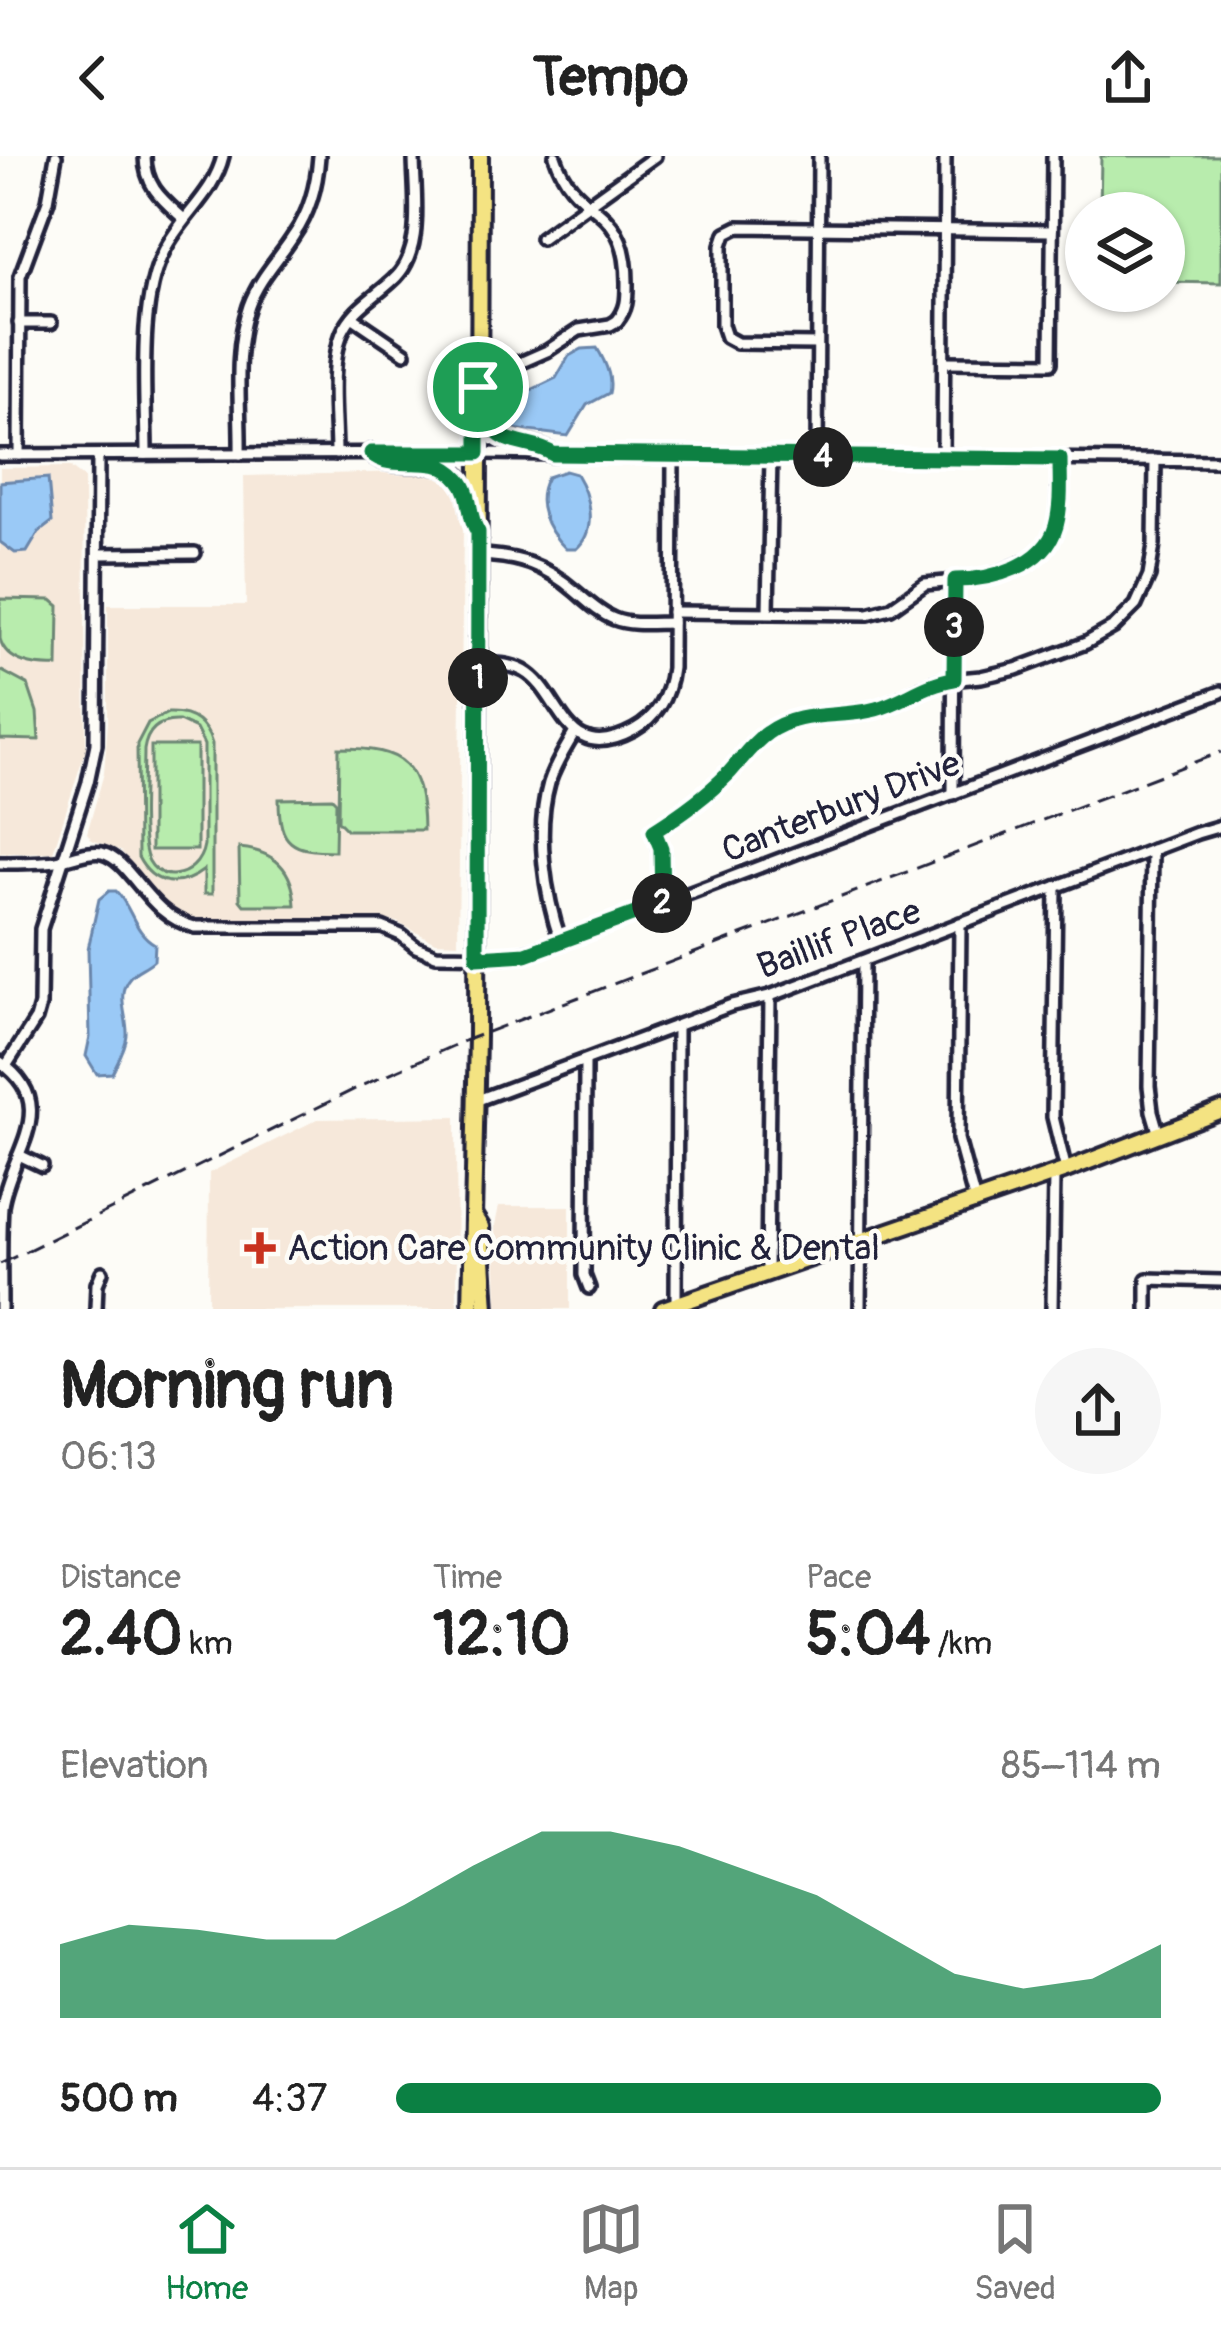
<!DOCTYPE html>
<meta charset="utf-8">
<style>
body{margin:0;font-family:Pangolin,sans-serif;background:#f6f6f6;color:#222;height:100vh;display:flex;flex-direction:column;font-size:45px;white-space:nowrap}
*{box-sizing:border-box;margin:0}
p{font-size:39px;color:#767676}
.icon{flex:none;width:66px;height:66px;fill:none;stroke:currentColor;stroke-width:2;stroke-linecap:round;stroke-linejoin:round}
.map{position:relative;height:1153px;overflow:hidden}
.details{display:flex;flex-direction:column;background:#fff;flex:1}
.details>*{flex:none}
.buttons{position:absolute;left:1065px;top:36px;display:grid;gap:24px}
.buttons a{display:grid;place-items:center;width:120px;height:120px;border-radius:50%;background:#fff;box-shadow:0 3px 9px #0004;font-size:60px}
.pin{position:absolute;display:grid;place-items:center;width:102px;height:102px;color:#fff;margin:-51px;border:6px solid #fff;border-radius:50%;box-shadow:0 3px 12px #0007}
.km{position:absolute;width:60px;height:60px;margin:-30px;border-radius:50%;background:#222;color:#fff;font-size:33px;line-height:60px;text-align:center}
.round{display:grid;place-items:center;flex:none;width:126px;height:126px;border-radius:63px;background:#f6f6f6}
.overview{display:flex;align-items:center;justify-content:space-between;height:204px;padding:0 60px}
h1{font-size:66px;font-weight:700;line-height:90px}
.figures{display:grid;grid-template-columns:repeat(3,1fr);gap:18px;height:204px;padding:12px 60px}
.figures div{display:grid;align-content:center}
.figures b{font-size:60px;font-weight:700}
.figures small{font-size:33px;font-weight:400}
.figures p{font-size:33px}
.chart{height:336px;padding:24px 60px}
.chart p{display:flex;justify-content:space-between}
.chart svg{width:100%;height:216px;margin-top:12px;fill:#0b8043;opacity:.7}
ul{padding:0 60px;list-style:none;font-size:39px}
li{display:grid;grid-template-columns:192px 144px 1fr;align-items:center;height:90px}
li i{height:30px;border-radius:15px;background:#0b8043}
header{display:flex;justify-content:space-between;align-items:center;height:156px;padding:0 60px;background:#fff;font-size:54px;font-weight:700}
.dock{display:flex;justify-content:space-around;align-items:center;height:168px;border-top:3px solid #e0e0e0;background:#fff;font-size:33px;color:#767676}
.dock a{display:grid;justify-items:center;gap:6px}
.dock .active{color:#0b8043}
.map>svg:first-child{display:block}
.built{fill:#f6e8da}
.green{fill:#b8ecad;stroke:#6d8774;stroke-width:3;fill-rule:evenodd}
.water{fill:#9ac9f6;stroke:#6a86ab;stroke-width:3}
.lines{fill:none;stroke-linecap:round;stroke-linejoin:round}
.minor-casing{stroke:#22223b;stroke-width:18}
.major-casing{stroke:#22223b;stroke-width:22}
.minor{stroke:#fdfcf7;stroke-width:9}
.major{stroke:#f4e382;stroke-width:14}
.rail{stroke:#22223b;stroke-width:3;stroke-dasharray:18 9;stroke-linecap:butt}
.route-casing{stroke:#fff;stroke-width:24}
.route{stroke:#0b8043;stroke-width:15}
.poi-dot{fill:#c8321e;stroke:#fdfcf7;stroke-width:4.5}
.labels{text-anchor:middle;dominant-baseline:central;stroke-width:9;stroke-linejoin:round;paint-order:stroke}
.street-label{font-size:36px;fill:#22223b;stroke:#fdfcf7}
.poi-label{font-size:36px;fill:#22223b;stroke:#fdfcf7;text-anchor:start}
</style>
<header><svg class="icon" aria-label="back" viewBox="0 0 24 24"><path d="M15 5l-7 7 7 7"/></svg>Tempo<svg class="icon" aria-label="share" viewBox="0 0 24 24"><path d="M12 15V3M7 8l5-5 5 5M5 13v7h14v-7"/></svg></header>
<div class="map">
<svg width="1221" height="1153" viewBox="0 0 1221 1153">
<rect width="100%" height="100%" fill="#fdfcf7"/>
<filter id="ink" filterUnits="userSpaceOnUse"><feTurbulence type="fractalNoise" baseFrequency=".00833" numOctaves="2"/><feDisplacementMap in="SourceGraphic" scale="24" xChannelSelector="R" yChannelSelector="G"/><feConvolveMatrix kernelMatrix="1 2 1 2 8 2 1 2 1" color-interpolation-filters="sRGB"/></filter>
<g filter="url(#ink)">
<g class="built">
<path d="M 70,311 L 84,322 L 86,592 L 53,696 L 0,697 L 0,312 Z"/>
<path d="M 406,316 L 434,318 L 446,325 L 459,343 L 463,372 L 458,787 L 435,786 L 397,766 L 376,762 L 214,765 L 188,762 L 165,751 L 121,695 L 92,684 L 87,677 L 104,617 L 108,566 L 108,449 L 246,449 L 244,320 Z"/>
<path d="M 456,961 L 457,1153 L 208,1153 L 209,1017 L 318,963 Z"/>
<path d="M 499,1050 L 570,1050 L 570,1153 L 497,1153 L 495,1069 Z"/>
</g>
<g class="green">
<path d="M 1101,0 L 1221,0 L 1221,127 L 1164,126 L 1164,57 L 1100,57 Z"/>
<path d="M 0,443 L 52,444 L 59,450 L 58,510 C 38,511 7,508 0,483 C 0,472 0,455 0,443 Z"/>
<path d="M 0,514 L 28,529 L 37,556 L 39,584 L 0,583 Z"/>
<path d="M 168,557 C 191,556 206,567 212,588 L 212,738 L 204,738 L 204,714 C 179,733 153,730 138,701 L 137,588 L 148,567 ZM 179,565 L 196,573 L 204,589 L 204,689 C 198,725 151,731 145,693 C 140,664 144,625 144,594 C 147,574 159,564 179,565 Z"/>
<rect x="151" y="590" width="46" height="104"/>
<path d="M 339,592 C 406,592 422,608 423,674 L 347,674 L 338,665 Z"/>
<path d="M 332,642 L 336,646 L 335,695 C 292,695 279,689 279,643 Z"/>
<path d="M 239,692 C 275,695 293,713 295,749 L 244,749 L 240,744 Z"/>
</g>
<g class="water">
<path d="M 597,192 C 605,205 613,222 609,237 L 587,249 L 568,280 L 505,272 L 499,264 L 501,256 L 523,238 L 556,222 L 569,200 L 582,193 Z"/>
<path d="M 565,315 L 576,318 C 589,339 598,374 576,393 L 566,393 C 546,373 533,347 547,321 Z"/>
<path d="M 48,322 L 52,366 L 39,376 L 27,396 L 15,397 L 0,386 L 0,326 Z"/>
<path d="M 109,735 L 116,735 C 132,751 134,777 155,788 L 154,804 C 147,811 136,814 130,821 C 115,838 128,860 127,879 C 126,892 117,906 112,917 L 97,918 L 86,900 L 90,881 L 88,793 L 99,743 Z"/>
</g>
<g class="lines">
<g class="minor-casing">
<g id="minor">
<path d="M 145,0 C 145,31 163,44 184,63"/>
<path d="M 555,0 C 576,65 628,43 627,129 C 627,143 627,153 617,165"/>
<path d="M 541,82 L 655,0"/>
<path d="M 352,161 L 405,197"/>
<path d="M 19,167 L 51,167"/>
<path d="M 817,188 L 737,187 L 726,181 L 722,169 L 722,89 L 726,77 L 738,71 L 1052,75"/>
<path d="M 944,206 L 1051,207 L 1053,0"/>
<path d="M 479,209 L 522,206 L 547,195 L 579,174 L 610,169 L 617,165"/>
<path d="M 146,298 C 146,238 137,148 164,95 C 181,60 214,38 223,0"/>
<path d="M 240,298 C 241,250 233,195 249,150 C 259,122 279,103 294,79 C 310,56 317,28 319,0"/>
<path d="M 336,298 C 336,262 329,210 342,177 C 353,152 374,142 393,124 C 425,96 414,39 414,0"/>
<path d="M 0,299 L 478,297 L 1221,305"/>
<path d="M 19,299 L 20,120 L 48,45 L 56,0"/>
<path d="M 817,300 L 819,0"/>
<path d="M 943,302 L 945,0"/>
<path d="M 98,398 L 195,397"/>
<path d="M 478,399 C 518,400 545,409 575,435 C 587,445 599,457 614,463 C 632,470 653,467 672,467"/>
<path d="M 672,456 L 868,458 L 891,452 L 925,428 L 986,422 L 1029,404 L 1040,397 L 1054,376 L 1058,364 L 1060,303"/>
<path d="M 768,456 L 771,300"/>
<path d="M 478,507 C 494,508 509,507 524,515 C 563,537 563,612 634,574 C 658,561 669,538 672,512 L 673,299"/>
<path d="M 953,638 L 954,424"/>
<path d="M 1152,694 L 1149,930 L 1152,955 L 1159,979"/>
<path d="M 0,707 C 19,707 38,707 56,705 C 70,703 89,694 102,697 C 133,705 146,759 195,771 L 382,771 L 401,779 L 416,791 L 436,799 L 513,800 L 561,786 L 1221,536"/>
<path d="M 1056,731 L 1053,961 L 1066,1014"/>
<path d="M 662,748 L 662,701 L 654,675 L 696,647 L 731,615 L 756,585 L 782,568 L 811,560 L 875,554 L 938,525 L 981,521 L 1016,513 L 1086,487 L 1114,471 L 1136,449 L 1149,420 L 1154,389 L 1155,304"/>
<path d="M 960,767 L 958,983 L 975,1046"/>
<path d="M 561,786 C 545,739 535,676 549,627 C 555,608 566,592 575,576"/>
<path d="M 0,906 C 63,950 10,996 2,1050 C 0,1083 1,1119 1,1153"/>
<path d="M 585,906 L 584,1119 L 589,1132"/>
<path d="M 6,910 L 36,863 L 40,849 L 41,773 L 88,626 L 96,588 L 98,299"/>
<path d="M 475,945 L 732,849 L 770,840 L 1197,677 L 1221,670"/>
<path d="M 19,999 L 42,1010"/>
<path d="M 767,1117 L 770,840"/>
<path d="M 676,1148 L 677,870"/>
<path d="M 96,1153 L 97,1128 L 102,1116"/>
<path d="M 860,1153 L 863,805"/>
<path d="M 1052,1153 L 1054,1019"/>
<path d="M 1147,1153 L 1147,1123 L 1221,1125"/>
</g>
</g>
<g class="major-casing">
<g id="major">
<path d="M 486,244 C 492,297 519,277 553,298"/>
<path d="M 371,297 C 403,325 463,278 471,357"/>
<path d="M 474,1060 L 481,1071 L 486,1153"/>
<path d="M 471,1153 L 477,881 L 480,0"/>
<path d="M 663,1153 L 1066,1014 L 1221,954"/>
</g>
</g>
<use href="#minor" class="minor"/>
<use href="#major" class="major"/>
<path class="rail" d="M 0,1108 L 361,930 L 464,885 L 1221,596"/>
</g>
</g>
<g class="lines" filter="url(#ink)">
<g class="route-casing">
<path id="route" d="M 478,231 C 487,243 484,256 491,269 C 503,291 534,285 553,298 L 1060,303 C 1060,325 1062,348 1056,370 C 1045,410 992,424 955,424 L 954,523 C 925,527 903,546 876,553 C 839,563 800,553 767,577 C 751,588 741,604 728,618 C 706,640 681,658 654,675 L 661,692 L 662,748 L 526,798 L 477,801 L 478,376 C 467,360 473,339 459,323 C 433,292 395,319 371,297 L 478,297 Z"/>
</g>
<use href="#route" class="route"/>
</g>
<path class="poi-dot" d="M254 1074h12v12h12v12h-12v12h-12v-12h-12v-12h12z"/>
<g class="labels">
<g class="street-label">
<text transform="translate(841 651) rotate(-21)">Canterbury Drive</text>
<text transform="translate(839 783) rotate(-20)">Baillif Place</text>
</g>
<g class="poi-label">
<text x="287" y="1092">Action Care Community Clinic &amp; Dental</text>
</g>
</g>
</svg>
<div class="buttons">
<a><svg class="icon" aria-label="layers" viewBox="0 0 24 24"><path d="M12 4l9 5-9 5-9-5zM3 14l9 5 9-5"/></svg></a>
</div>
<div class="pin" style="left:478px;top:231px;background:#1e9e55"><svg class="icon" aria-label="arrive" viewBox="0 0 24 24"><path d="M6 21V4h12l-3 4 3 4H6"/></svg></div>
<b class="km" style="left:478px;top:522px">1</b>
<b class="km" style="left:662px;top:747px">2</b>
<b class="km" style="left:954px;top:471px">3</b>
<b class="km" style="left:823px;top:301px">4</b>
</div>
<section class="details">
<div class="overview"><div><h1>Morning run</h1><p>06:13</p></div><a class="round"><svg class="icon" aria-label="share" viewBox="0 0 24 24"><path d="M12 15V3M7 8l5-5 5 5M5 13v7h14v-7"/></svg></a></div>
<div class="figures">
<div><p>Distance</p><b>2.40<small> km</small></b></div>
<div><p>Time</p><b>12:10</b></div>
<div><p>Pace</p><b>5:04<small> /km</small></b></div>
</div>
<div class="chart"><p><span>Elevation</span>85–114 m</p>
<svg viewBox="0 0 160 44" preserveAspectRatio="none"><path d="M0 44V29L10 25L20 26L30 28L40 28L50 21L60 13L70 6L80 6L90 9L100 14L110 19L120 27L130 35L140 38L150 36L160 29V44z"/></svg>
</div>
<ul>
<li><b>500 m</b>4:37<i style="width:100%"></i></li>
</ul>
</section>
<nav class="dock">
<a class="active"><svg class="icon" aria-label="home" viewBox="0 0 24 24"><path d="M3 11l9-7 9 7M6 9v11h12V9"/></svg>Home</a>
<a><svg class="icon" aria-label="map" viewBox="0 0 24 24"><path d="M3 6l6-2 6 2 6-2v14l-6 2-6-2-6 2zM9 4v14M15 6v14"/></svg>Map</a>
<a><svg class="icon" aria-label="saved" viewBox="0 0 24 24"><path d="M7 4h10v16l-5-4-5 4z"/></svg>Saved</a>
</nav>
